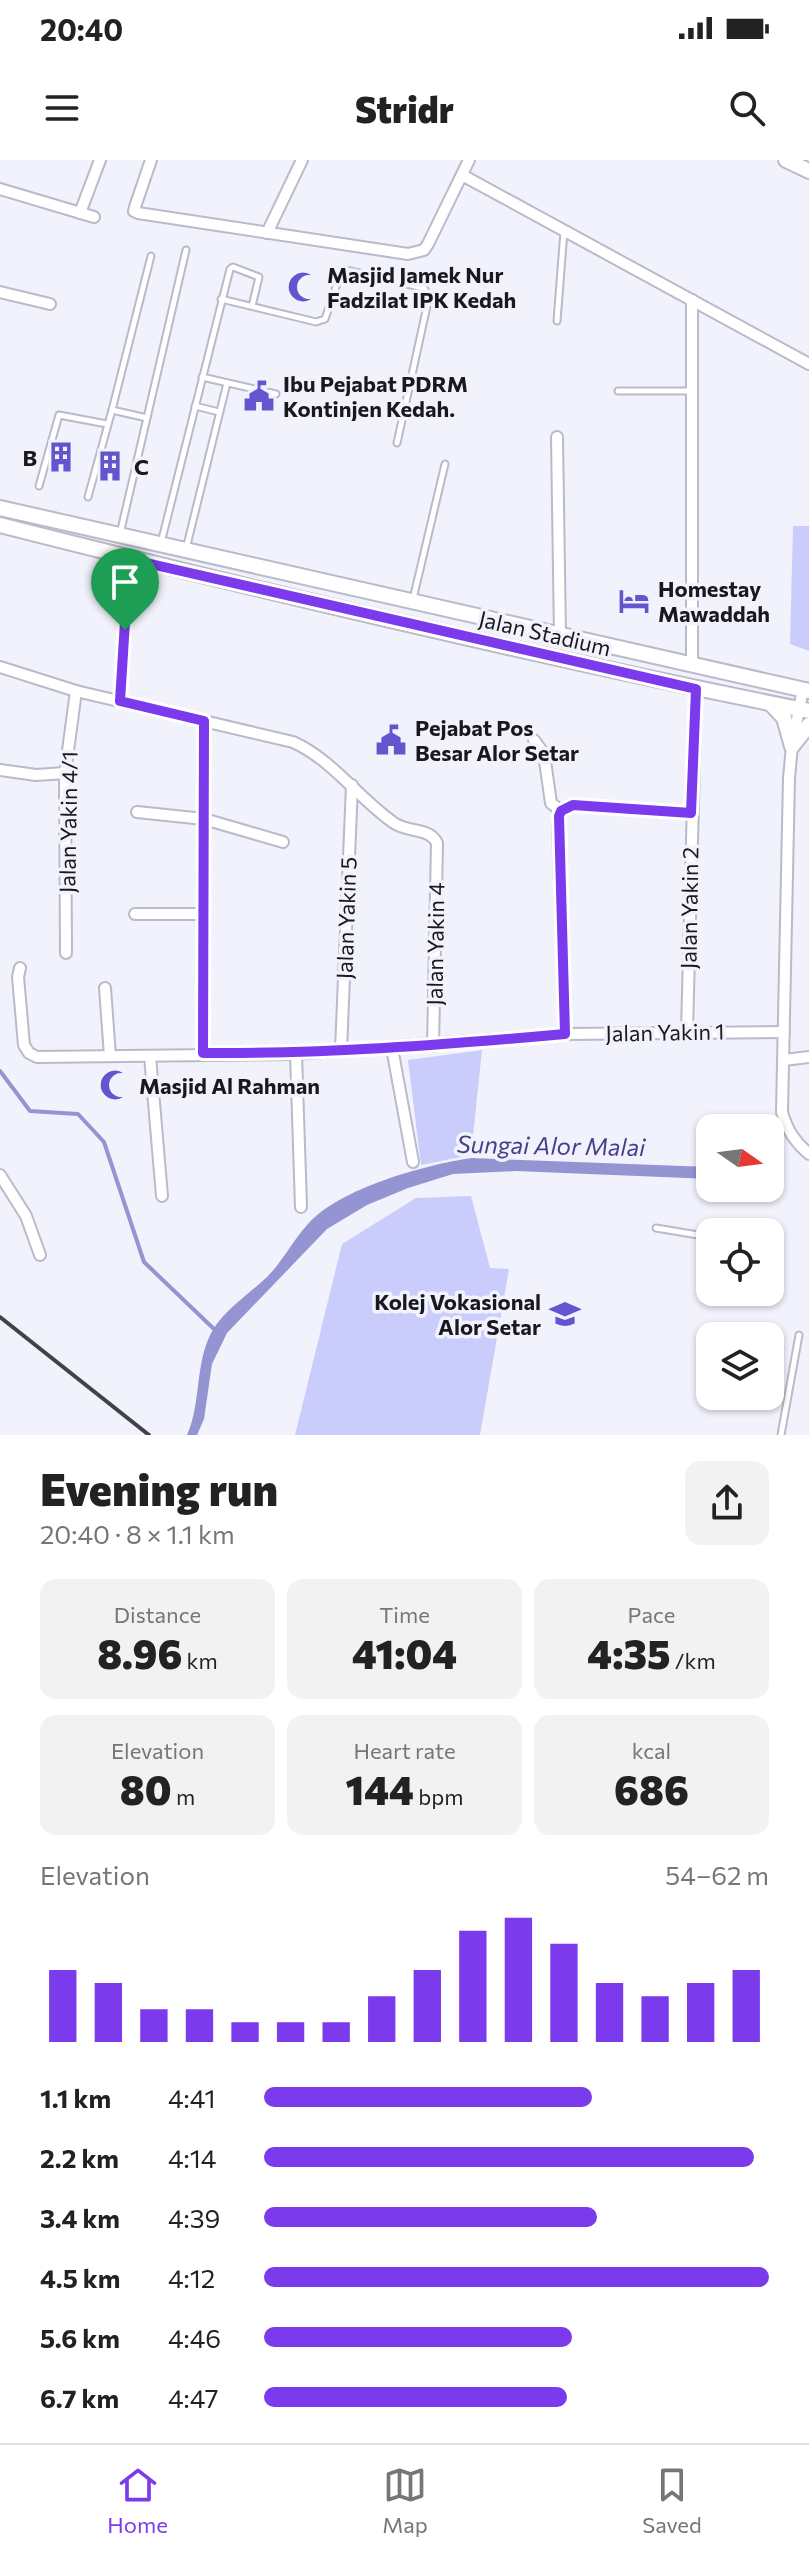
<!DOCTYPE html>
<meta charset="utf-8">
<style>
body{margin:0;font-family:Commissioner,sans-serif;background:#f2f2f2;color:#222;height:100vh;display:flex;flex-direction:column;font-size:30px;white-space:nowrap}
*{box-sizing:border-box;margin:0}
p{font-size:26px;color:#767676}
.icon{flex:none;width:44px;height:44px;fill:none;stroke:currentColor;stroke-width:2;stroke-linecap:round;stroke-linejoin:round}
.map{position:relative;height:1275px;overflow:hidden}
.sheet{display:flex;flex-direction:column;background:#fff;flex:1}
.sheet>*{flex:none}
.needle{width:52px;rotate:104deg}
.tools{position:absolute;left:696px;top:954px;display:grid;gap:16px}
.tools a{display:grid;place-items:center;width:88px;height:88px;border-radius:16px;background:#fff;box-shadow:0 2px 6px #0004;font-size:40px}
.pin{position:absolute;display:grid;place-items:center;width:68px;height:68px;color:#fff;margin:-82px -34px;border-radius:50% 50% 50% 0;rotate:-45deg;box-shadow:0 0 8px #0007}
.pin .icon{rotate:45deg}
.round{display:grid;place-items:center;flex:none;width:84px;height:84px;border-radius:16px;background:#f2f2f2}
.summary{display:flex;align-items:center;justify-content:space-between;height:136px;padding:0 40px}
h1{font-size:44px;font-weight:800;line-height:60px}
.metrics{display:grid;grid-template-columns:repeat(3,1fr);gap:12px;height:136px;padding:8px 40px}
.metrics div{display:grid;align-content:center;border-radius:16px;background:#f2f2f2;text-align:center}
.metrics b{font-size:40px;font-weight:800}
.metrics small{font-size:22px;font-weight:400}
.metrics p{font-size:22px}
.chart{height:224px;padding:16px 40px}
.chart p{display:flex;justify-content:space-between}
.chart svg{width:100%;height:144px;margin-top:8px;stroke:#7c3aed;stroke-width:6}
ul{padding:0 40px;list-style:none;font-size:26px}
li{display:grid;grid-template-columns:128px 96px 1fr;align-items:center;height:60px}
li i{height:20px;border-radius:10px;background:#7c3aed}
.status{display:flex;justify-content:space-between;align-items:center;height:56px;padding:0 40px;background:#fff;direction:ltr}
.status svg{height:22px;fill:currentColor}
header{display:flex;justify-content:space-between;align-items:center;height:104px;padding:0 40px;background:#fff;font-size:36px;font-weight:800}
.tabs{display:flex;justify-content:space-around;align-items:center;height:112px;border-top:2px solid #e0e0e0;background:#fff;font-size:22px;color:#767676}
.tabs a{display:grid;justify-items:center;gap:4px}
.tabs .on{color:#7c3aed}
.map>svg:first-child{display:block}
.green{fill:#caccfb}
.water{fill:#9494d2}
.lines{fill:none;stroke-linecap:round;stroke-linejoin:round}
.stream{stroke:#9494d2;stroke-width:4}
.service-casing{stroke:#b9baca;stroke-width:9}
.minor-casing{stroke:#b9baca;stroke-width:14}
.tertiary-casing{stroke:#b9baca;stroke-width:18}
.secondary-casing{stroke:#b9baca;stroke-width:18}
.service{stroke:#fff;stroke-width:5}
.minor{stroke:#fff;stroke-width:10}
.tertiary{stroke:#fff;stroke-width:14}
.secondary{stroke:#fff;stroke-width:14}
.rail{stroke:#424249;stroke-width:4}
.route-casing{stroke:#fff;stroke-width:16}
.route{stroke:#7c3aed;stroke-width:10}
.labels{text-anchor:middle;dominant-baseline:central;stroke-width:7;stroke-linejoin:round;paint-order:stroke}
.poi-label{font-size:22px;font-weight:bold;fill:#18181e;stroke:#f2f2fd;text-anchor:start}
.street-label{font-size:22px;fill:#18181e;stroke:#f2f2fd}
.water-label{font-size:24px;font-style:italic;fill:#453f8a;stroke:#f2f2fd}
</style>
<div class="status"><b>20:40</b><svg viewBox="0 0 49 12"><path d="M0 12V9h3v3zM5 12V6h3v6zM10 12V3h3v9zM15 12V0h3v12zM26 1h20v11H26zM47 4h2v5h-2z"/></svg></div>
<header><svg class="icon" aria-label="menu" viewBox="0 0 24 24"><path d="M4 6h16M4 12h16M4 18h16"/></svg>Stridr<svg class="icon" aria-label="search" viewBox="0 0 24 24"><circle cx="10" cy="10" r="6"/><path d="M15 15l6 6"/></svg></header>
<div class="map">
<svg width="809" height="1275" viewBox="0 0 809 1275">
<rect width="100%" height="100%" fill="#f2f2fd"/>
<g class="green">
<path d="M 793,366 L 809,366 L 809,491 L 790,484 Z"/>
<path d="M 482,890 L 471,995 L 421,1005 L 408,900 Z"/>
<path d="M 471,1036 L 490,1108 L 509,1109 L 480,1275 L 295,1275 L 342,1084 L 416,1038 Z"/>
</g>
<path class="water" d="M 471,998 L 710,1007 L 710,1019 L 516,1011 L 453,1014 L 408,1028 L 367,1045 L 327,1069 L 227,1173 L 212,1204 L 204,1259 L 197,1275 L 187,1275 C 202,1242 194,1200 214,1168 C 226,1149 250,1133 267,1117 C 283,1101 293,1080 308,1064 C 340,1028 425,1005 471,998 Z"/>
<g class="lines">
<path class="stream" d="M 0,911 L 30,951 L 78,954 L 104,982 L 144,1102 L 215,1170"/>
<g class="service-casing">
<g id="service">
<path d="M 221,139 L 316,162 L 325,159 L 341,112 L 346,110 L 424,128 L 429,137 L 397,283"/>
<path d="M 557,161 L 564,71"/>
<path d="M 202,217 L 276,234"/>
<path d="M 618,231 L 691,231"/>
<path d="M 195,246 L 219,252"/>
<path d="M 147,258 L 112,250 L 151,96"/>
<path d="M 39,326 L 59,255 L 107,264"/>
<path d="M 88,337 L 112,250"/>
<path d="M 120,374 L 186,90"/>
<path d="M 161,383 L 230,109 L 233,107 L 259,117 L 252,146"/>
<path d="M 186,389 L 227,223"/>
<path d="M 413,439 L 445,304"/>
<path d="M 656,1068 L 710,1077"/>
<path d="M 770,1087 L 777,1088"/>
<path d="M 781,1275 L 799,1175"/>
</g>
</g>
<g class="minor-casing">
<g id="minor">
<path d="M 151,0 L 135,47 L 134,51 L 138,53 L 408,94 L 424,90 L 428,84 L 469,0"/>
<path d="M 462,15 L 809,204"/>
<path d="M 0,29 L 94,57"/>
<path d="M 80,53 L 100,0"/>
<path d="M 267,73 L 302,0"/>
<path d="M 0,132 L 50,144"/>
<path d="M 557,277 L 560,476"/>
<path d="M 692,506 L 692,140"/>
<path d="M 0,507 L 76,531 L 293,582 C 333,600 359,639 394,663 C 408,673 429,667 437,683 L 433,886"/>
<path d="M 803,529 L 792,586 L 789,618 L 782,952 C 787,970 795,982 809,994"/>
<path d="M 120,541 L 129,399"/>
<path d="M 534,580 L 544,594 L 551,643 L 561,651"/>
<path d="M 0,610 L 36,615 L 65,613"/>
<path d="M 137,652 L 204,659 L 283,682"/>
<path d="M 135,754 L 203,754"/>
<path d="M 66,793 L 65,613 L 76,531"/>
<path d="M 20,808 L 18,817 L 24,885 L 29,893 L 37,897 L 296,894 L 565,874 L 784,872"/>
<path d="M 105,828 L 110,896"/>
<path d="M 687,871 L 696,529"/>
<path d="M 565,874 L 558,664 L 561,651 L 573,645 L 691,653"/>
<path d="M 392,888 L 413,1002"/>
<path d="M 341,890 L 352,625"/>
<path d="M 203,893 L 204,561"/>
<path d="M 296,894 L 301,1047"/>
<path d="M 150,896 L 162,1036"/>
<path d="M 784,900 L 809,897"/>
<path d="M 0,1015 L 26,1056 L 40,1095"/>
</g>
</g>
<g class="tertiary-casing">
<path id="tertiary" d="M 786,0 L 809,11"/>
</g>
<g class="secondary-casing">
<g id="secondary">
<path d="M 0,348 L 809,531"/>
<path d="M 0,365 C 268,433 538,497 809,551"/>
<path d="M 771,544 L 784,558 L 792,586"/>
<path d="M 792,586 L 809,565"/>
</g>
</g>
<use href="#service" class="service"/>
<use href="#minor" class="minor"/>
<use href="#tertiary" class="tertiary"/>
<use href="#secondary" class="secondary"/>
<path class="rail" d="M 0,1157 L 149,1275"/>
</g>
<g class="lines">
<g class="route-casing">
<path id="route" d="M 129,399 L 696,529 L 691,653 L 573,645 L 561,651 L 559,656 L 565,874 C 444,885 324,894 203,893 L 204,561 L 120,541 Z"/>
</g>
<use href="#route" class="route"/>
</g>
<defs>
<g id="mosque-bare" transform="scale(2.4)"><path d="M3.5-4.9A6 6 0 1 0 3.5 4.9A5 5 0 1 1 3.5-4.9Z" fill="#6255ce" stroke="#f2f2fd" stroke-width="2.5" paint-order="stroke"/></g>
<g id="civic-bare" transform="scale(2.4)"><path d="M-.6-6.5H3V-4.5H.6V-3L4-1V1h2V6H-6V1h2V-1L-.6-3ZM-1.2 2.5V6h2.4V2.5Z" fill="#6255ce" stroke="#f2f2fd" stroke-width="2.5" paint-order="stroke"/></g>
<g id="building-bare" transform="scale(2.4)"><path d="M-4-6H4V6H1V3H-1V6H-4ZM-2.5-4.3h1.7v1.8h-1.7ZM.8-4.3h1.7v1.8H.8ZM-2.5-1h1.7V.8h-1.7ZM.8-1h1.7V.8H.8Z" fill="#6255ce" stroke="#f2f2fd" stroke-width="2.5" paint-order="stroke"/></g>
<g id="hotel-bare" transform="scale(2.4)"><path d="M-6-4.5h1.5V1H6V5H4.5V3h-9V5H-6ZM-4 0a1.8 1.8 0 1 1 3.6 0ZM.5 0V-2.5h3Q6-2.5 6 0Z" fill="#6255ce" stroke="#f2f2fd" stroke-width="2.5" paint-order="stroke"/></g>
<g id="school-bare" transform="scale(2.4)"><path d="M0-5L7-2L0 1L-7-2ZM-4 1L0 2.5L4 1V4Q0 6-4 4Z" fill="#6255ce" stroke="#f2f2fd" stroke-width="2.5" paint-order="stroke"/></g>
</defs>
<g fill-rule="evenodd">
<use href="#mosque-bare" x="303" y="127"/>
<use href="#civic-bare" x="259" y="236"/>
<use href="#building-bare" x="61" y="297"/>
<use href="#building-bare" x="110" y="306"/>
<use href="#hotel-bare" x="634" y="441"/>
<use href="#civic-bare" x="391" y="580"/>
<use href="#mosque-bare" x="115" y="925"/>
<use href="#school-bare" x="565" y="1154"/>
</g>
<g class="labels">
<g class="poi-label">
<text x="327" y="114">Masjid Jamek Nur<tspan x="327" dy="25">Fadzilat IPK Kedah</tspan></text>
<text x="283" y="223">Ibu Pejabat PDRM<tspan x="283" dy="25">Kontinjen Kedah.</tspan></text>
<text x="37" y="297" text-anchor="end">B</text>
<text x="134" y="306">C</text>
<text x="658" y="428">Homestay<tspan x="658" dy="25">Mawaddah</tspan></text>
<text x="415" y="567">Pejabat Pos<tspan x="415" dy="25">Besar Alor Setar</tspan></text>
<text x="139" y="925">Masjid Al Rahman</text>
<text x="541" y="1141" text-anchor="end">Kolej Vokasional<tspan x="541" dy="25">Alor Setar</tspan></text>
</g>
<g class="street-label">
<text transform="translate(545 473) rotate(13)">Jalan Stadium</text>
<text transform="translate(68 662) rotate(-89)">Jalan Yakin 4/1</text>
<text transform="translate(689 748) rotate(-89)">Jalan Yakin 2</text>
<text transform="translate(346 758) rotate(-88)">Jalan Yakin 5</text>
<text transform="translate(435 784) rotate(-89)">Jalan Yakin 4</text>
<text transform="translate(665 872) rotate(-1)">Jalan Yakin 1</text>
</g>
<g class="water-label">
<text transform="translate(551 985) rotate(1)">Sungai Alor Malai</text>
</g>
</g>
</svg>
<div class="tools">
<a><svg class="needle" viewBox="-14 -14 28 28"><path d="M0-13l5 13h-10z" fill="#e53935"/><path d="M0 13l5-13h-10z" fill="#767676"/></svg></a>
<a><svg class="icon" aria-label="locate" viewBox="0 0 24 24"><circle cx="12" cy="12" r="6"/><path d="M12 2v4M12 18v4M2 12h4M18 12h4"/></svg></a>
<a><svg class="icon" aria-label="layers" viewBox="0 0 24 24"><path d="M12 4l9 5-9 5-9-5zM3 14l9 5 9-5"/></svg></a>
</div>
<div class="pin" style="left:125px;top:470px;background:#1e9e55"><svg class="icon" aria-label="arrive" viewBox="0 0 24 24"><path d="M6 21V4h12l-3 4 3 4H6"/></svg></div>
</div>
<section class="sheet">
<div class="summary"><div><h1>Evening run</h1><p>20:40 · 8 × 1.1 km</p></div><a class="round"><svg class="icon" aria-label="share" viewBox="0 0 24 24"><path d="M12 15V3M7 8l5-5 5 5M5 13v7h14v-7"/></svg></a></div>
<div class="metrics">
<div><p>Distance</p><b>8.96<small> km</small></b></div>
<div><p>Time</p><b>41:04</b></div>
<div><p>Pace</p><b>4:35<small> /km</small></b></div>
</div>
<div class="metrics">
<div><p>Elevation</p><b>80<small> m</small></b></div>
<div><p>Heart rate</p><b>144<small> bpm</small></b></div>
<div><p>kcal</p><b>686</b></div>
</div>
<div class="chart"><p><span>Elevation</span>54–62 m</p>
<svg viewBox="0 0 160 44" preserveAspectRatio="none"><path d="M5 44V22M15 44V26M25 44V34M35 44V34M45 44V38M55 44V38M65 44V38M75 44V30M85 44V22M95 44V10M105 44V6M115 44V14M125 44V26M135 44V30M145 44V26M155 44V22"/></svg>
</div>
<ul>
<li><b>1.1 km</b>4:41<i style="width:65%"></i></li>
<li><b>2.2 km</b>4:14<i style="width:97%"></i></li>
<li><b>3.4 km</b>4:39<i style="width:66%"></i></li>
<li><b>4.5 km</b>4:12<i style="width:100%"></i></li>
<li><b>5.6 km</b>4:46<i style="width:61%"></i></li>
<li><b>6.7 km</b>4:47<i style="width:60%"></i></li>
</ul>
</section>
<nav class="tabs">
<a class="on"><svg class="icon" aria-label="home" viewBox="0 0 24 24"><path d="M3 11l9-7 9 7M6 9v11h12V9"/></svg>Home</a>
<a><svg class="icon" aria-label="map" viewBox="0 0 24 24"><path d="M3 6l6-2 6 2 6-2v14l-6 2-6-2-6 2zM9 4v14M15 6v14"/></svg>Map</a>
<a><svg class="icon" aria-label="saved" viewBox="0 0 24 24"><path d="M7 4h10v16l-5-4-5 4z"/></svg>Saved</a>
</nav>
